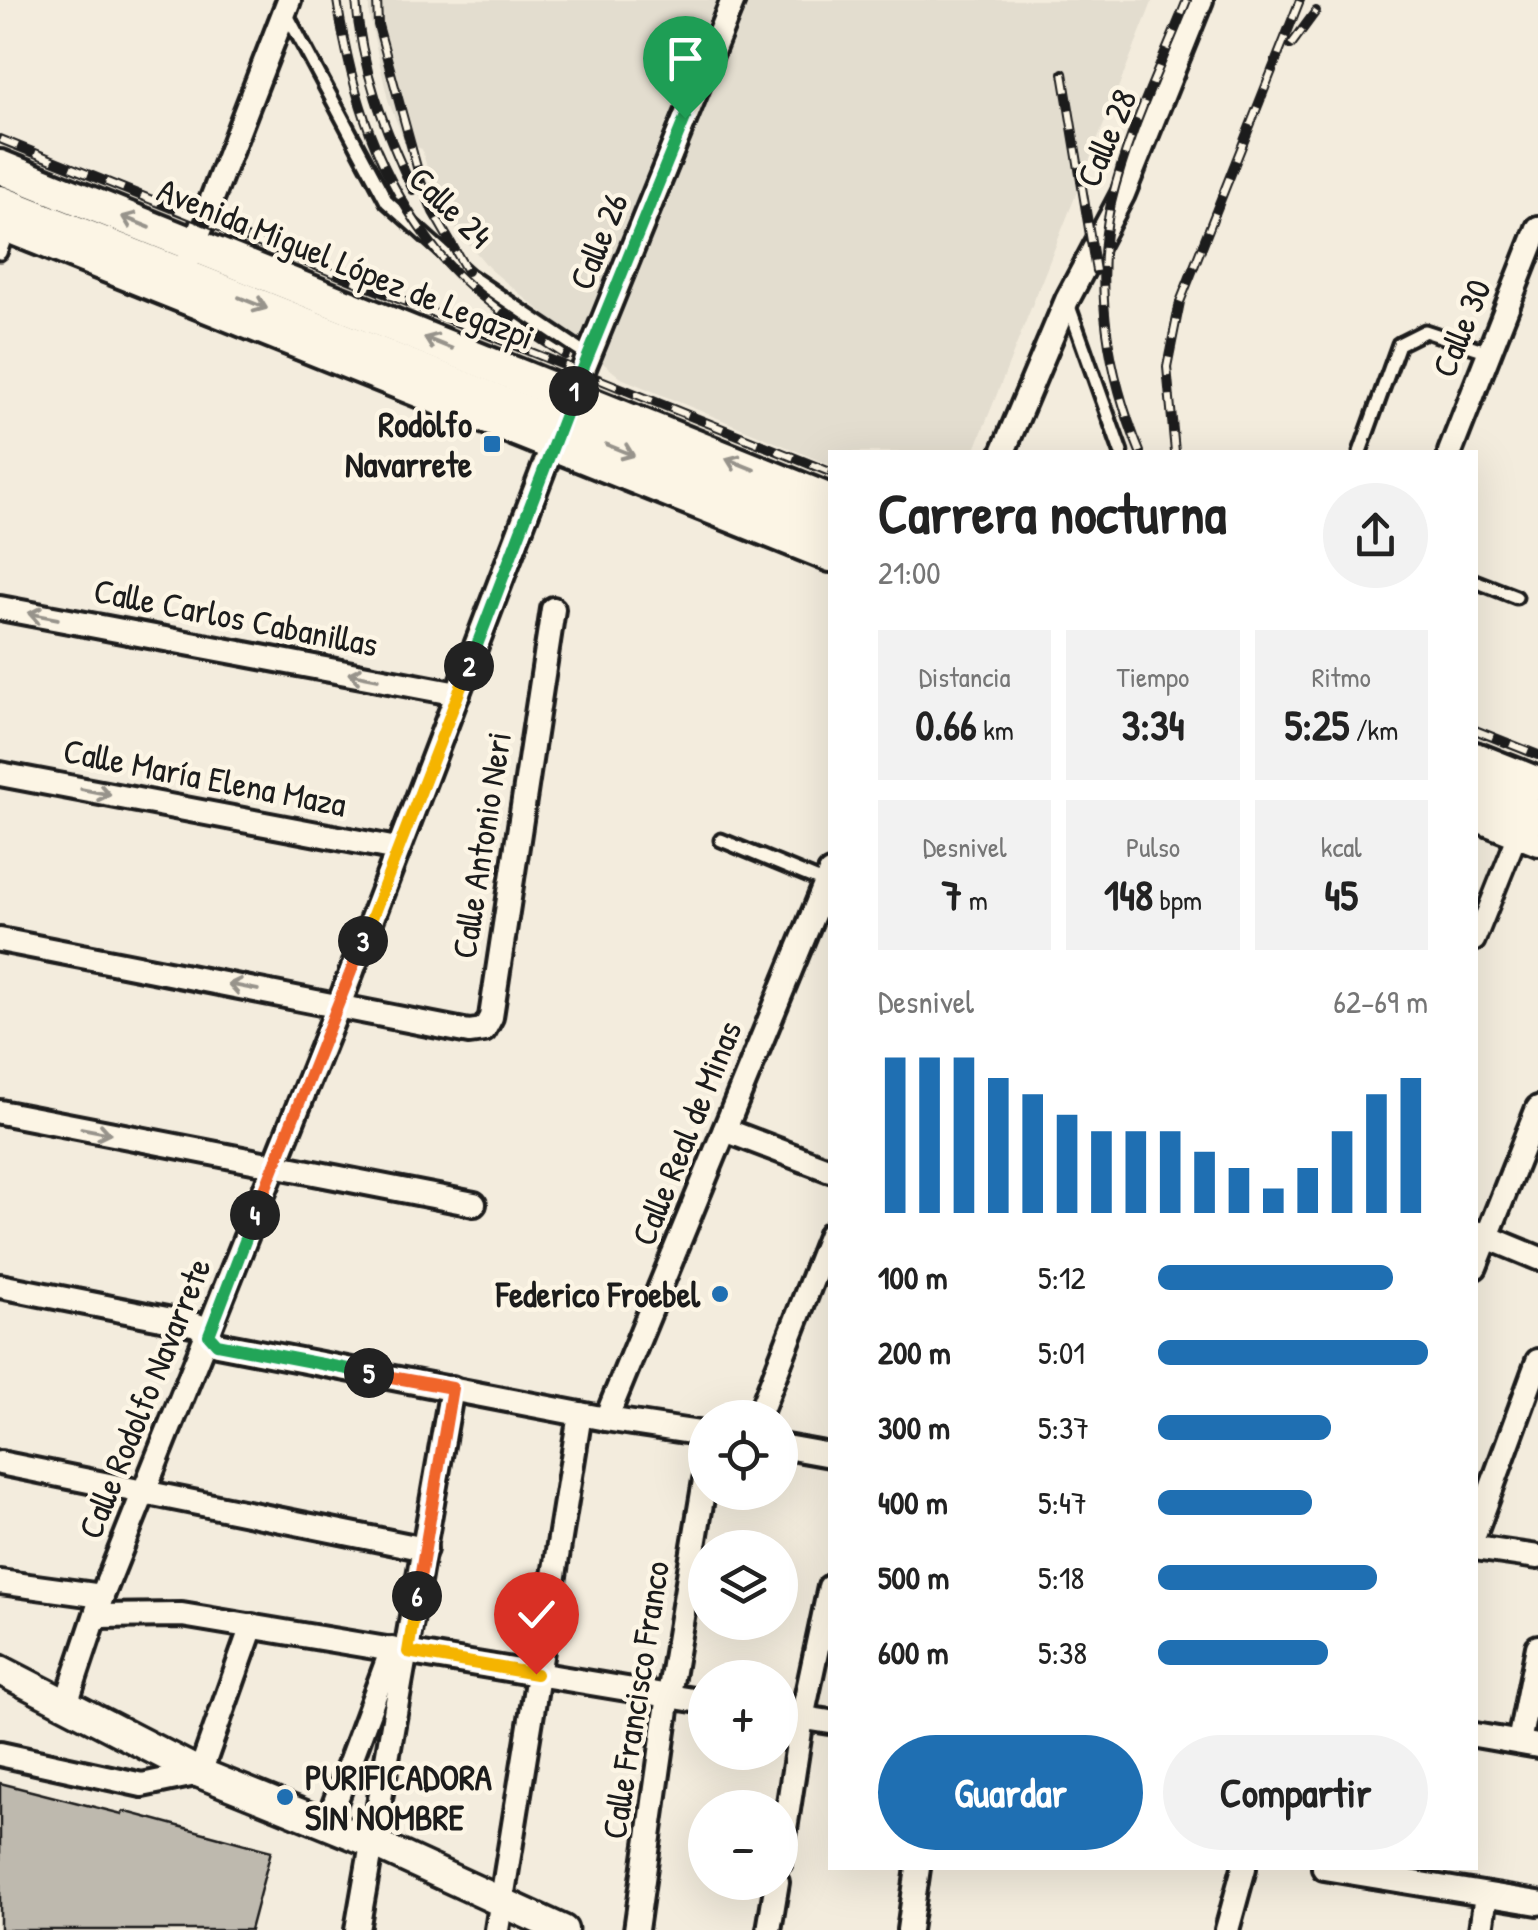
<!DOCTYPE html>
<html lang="es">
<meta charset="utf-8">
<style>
body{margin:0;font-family:"Patrick Hand",sans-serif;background:#f2f2f2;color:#222;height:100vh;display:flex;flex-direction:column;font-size:38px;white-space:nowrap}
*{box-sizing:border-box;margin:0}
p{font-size:32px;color:#767676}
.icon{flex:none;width:55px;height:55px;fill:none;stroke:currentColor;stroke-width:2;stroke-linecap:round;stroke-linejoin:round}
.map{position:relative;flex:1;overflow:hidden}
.details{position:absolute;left:828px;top:450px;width:650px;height:1420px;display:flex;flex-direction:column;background:#fff;border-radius:0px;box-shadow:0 10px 40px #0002}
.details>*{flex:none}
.tools{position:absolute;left:688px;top:1400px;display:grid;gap:20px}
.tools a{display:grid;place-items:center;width:110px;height:110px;border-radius:50%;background:#fff;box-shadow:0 10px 40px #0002;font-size:50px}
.pin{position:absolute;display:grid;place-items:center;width:85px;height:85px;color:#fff;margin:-102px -42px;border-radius:50% 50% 50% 0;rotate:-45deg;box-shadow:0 0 10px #0007}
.pin .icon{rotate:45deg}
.km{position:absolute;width:50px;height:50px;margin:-25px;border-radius:50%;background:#222;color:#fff;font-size:28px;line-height:50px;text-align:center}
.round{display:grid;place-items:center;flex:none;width:105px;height:105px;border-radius:52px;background:#f2f2f2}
.summary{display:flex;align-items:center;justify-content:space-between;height:170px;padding:0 50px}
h1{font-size:55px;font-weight:800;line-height:75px}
.stats{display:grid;grid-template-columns:repeat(3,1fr);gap:15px;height:170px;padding:10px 50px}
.stats div{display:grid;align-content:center;border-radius:0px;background:#f2f2f2;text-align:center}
.stats b{font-size:42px;font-weight:800}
.stats small{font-size:28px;font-weight:400}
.stats p{font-size:28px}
.chart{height:280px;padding:20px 50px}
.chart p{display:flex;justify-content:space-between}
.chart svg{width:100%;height:180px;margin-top:10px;stroke:#1f6fb2;stroke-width:6}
.cta{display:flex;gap:20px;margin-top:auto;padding:20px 50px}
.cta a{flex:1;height:115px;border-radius:60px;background:#1f6fb2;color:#fff;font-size:40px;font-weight:800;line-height:115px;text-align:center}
.cta a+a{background:#f2f2f2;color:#222}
ul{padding:0 50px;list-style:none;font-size:32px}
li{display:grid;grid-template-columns:160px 120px 1fr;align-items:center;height:75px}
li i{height:25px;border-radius:12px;background:#1f6fb2}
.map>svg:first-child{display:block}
.built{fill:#e3ddcf}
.building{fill:#beb9ae;stroke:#1c1c1c;stroke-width:2.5}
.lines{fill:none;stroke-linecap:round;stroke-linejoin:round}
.service-casing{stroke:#1c1c1c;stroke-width:19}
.pedestrian-casing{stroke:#1c1c1c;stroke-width:25}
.minor-casing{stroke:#1c1c1c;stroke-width:30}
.tertiary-casing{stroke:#1c1c1c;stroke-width:35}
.secondary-casing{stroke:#1c1c1c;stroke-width:40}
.service{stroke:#fcf5e5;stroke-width:11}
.pedestrian{stroke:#fcf5e5;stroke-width:18}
.minor{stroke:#fcf5e5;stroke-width:22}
.tertiary{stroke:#fcf5e5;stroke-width:28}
.secondary{stroke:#fcf5e5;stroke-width:32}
.rail-casing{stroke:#1c1c1c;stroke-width:10}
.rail{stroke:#fcf5e5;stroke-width:6;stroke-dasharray:19;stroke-linecap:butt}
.oneway{stroke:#97938b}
.split-1-casing{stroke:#fff;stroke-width:20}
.split-2-casing{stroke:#fff;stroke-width:20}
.split-3-casing{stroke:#fff;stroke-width:20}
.split-4-casing{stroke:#fff;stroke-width:20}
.split-5-casing{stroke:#fff;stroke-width:20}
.split-6-casing{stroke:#fff;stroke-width:20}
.split-7-casing{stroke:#fff;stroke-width:20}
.split-1{stroke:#22a559;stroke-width:12}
.split-2{stroke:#22a559;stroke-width:12}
.split-3{stroke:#f5b400;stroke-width:12}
.split-4{stroke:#f0652b;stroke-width:12}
.split-5{stroke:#22a559;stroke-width:12}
.split-6{stroke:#f0652b;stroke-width:12}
.split-7{stroke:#f5b400;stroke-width:12}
.poi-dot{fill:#1f6fb2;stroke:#fcf5e5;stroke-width:4}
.labels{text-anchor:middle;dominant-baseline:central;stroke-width:9;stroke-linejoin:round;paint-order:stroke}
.street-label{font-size:35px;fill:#1c1c1c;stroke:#fcf5e5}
.poi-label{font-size:35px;font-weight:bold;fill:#1c1c1c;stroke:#fcf5e5;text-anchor:end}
</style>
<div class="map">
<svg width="1538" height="1930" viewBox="0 0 1538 1930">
<rect width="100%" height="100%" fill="#f3ecdd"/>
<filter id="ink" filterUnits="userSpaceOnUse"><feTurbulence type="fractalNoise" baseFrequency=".01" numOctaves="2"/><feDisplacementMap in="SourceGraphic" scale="20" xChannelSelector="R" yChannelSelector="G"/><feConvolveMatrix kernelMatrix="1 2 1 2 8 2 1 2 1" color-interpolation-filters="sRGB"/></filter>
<g filter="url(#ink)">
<path class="built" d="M 369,0 L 1153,0 L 974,452 L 830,452 L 830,465 L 621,378 L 490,269 L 437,206 L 422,149 L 405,143 L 388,100 L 369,15 Z"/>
<path class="building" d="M 0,1783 L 122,1814 L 123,1811 L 271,1851 L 250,1930 L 0,1930 Z"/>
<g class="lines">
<g class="service-casing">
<g id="service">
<path d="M 285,11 L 387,202 L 470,276 L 589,356"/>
<path d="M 0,253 L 8,231"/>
<path d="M 1069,306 L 1121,452"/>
<path d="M 1360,452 L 1399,344 L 1425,331 L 1489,352"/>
<path d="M 1475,581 L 1516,597"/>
<path d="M 721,840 L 826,883"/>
</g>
</g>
<g class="pedestrian-casing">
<path id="pedestrian" d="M 1475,941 L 1517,836"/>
</g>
<g class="minor-casing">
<g id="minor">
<path d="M 0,228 L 830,560"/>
<path d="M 189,258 L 289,0"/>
<path d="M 1003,452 L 1067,300 L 1123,194 L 1201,0"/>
<path d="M 1450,452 L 1538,228"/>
<path d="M 0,608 L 458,694"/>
<path d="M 0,774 L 397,849"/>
<path d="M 1475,819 L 1538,844"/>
<path d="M 0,940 L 469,1032 L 484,1030 L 491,1017 L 553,609"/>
<path d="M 0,1112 L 474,1204"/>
<path d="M 725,1130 L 830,1170"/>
<path d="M 1475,1232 L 1538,1258"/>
<path d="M 1475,1267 L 1538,1108"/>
<path d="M 0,1286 L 197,1325 L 217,1344 L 606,1419 L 705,1434"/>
<path d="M 758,1418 L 830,1234"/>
<path d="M 606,1419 L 830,873"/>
<path d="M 780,1446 L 830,1455"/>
<path d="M 0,1463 L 425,1549"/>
<path d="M 1475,1533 L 1538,1361"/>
<path d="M 1475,1548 L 1538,1557"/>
<path d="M 0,1582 L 102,1596"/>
<path d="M 96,1616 L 182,1615 L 705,1702"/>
<path d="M 66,1704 L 102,1596 L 339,1005 L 551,449 L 733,0"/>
<path d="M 780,1714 L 830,1722"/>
<path d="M 1475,1735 L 1538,1746"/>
<path d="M 1519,1742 L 1538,1647"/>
<path d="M 0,1754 L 142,1785 L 200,1773 L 252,1626"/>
<path d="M 327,1824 L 392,1649"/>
<path d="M 780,1862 L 802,1718 L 830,1587"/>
<path d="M 1324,1868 L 1538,1903"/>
<path d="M 357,1930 L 452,1388"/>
<path d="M 497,1930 L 580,1414"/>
<path d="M 636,1930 L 669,1695 L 705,1480"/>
<path d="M 769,1930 L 777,1882"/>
<path d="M 909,1930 L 918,1868"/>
<path d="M 1227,1930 L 1244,1868"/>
<path d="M 1481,1930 L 1486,1895"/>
</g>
</g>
<g class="tertiary-casing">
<path id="tertiary" d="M 0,1670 L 200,1773 L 373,1843 L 563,1930"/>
</g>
<g class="secondary-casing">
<g id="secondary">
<path d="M 0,167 L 830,501"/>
<path d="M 0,202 L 830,534"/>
<path d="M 1475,759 L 1538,784"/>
<path d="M 1475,792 L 1538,817"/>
</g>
</g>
<use href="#service" class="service"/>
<use href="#pedestrian" class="pedestrian"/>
<use href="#minor" class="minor"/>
<use href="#tertiary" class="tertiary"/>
<use href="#secondary" class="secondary"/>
<g class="rail-casing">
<g id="rail">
<path d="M 337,0 C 352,97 377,176 439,254 C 470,293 523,328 565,355"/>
<path d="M 356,0 C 361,68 384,129 413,190"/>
<path d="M 377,0 L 378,25 L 421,182 L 433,212 L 467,271"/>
<path d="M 1291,45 L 1316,11"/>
<path d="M 1063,73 L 1096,271"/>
<path d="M 0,139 L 830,472"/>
<path d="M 1140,452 C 1108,374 1093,287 1111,203 C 1127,134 1161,66 1187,0"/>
<path d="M 1175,452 L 1167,367 L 1180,302 L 1300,0"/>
<path d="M 1475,730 L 1538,755"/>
</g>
</g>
<use href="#rail" class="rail"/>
</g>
<defs><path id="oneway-shaft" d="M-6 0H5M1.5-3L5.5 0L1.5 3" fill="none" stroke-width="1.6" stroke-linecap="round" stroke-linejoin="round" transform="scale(2.5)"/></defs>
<g class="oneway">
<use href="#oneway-shaft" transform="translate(136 222) rotate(-158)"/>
<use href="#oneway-shaft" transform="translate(253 303) rotate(22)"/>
<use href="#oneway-shaft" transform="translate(438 343) rotate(-158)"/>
<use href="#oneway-shaft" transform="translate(620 450) rotate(22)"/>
<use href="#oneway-shaft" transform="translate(740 464) rotate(-158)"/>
<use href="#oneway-shaft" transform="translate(43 616) rotate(-169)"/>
<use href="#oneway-shaft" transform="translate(363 676) rotate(-169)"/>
<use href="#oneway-shaft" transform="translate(96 792) rotate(11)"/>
<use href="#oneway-shaft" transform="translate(243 987) rotate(-169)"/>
<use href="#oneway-shaft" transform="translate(96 1131) rotate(11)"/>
</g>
</g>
<g class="lines" filter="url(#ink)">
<g class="split-1-casing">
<path id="split-1" d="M 574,391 L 685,118"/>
</g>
<g class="split-2-casing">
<path id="split-2" d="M 469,666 L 574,391"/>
</g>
<g class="split-3-casing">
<path id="split-3" d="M 363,941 L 469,666"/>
</g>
<g class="split-4-casing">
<path id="split-4" d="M 255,1215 L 363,941"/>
</g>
<g class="split-5-casing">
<path id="split-5" d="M 255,1215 L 209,1335 L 217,1344 L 369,1373"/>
</g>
<g class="split-6-casing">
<path id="split-6" d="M 369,1373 L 452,1388 L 417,1596"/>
</g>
<g class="split-7-casing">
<path id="split-7" d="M 417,1596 L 408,1652 L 536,1674"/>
</g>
<use href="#split-1" class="split-1"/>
<use href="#split-2" class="split-2"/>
<use href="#split-3" class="split-3"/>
<use href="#split-4" class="split-4"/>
<use href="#split-5" class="split-5"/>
<use href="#split-6" class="split-6"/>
<use href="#split-7" class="split-7"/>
</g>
<g class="poi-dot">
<rect x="482" y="434" width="20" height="20" rx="5"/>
<circle cx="720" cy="1294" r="10"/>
<circle cx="285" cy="1797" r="10"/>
</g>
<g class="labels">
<g class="street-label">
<text transform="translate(1106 138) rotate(-67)">Calle 28</text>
<text transform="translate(451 207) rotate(44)">Calle 24</text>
<text transform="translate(598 241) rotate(-68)">Calle 26</text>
<text transform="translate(346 263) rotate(22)">Avenida Miguel López de Legazpi</text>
<text transform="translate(1461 328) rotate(-68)">Calle 30</text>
<text transform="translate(236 617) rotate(11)">Calle Carlos Cabanillas</text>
<text transform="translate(205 777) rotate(11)">Calle María Elena Maza</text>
<text transform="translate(481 845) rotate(-81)">Calle Antonio Neri</text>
<text transform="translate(686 1133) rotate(-68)">Calle Real de Minas</text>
<text transform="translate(144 1398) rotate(-68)">Calle Rodolfo Navarrete</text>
<text transform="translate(635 1700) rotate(-81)">Calle Francisco Franco</text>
</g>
<g class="poi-label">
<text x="472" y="424">Rodolfo<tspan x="472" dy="40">Navarrete</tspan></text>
<text x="700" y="1294">Federico Froebel</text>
<text x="305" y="1777" text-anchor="start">PURIFICADORA<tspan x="305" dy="40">SIN NOMBRE</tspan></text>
</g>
</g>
</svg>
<div class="tools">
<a><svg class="icon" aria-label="locate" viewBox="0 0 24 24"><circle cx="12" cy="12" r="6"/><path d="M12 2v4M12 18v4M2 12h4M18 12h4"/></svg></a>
<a><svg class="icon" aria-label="layers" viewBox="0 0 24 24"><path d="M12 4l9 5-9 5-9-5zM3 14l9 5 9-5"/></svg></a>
<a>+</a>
<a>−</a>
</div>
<div class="pin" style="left:685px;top:118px;background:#1e9e55"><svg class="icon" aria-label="arrive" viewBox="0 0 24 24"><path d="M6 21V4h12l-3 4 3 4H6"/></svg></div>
<div class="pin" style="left:536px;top:1674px;background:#d93025"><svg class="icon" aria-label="check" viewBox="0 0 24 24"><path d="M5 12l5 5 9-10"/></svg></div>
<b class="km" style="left:574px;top:391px">1</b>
<b class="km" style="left:469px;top:666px">2</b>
<b class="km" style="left:363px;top:941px">3</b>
<b class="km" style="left:255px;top:1215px">4</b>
<b class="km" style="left:369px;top:1373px">5</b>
<b class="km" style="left:417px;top:1596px">6</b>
<section class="details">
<div class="summary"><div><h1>Carrera nocturna</h1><p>21:00</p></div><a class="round"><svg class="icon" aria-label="share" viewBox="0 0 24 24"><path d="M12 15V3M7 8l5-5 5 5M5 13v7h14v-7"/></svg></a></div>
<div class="stats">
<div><p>Distancia</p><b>0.66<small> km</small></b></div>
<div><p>Tiempo</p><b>3:34</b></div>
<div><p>Ritmo</p><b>5:25<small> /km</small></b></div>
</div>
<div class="stats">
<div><p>Desnivel</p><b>7<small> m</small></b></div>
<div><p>Pulso</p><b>148<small> bpm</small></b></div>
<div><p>kcal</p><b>45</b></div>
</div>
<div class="chart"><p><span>Desnivel</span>62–69 m</p>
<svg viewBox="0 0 160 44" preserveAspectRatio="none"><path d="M5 44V6M15 44V6M25 44V6M35 44V11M45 44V15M55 44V20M65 44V24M75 44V24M85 44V24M95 44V29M105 44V33M115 44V38M125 44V33M135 44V24M145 44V15M155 44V11"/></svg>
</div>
<ul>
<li><b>100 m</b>5:12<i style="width:87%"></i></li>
<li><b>200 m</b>5:01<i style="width:100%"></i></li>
<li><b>300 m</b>5:37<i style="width:64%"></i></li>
<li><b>400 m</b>5:47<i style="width:57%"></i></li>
<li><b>500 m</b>5:18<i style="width:81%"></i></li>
<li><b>600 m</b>5:38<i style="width:63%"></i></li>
</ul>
<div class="cta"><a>Guardar</a><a>Compartir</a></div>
</section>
</div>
